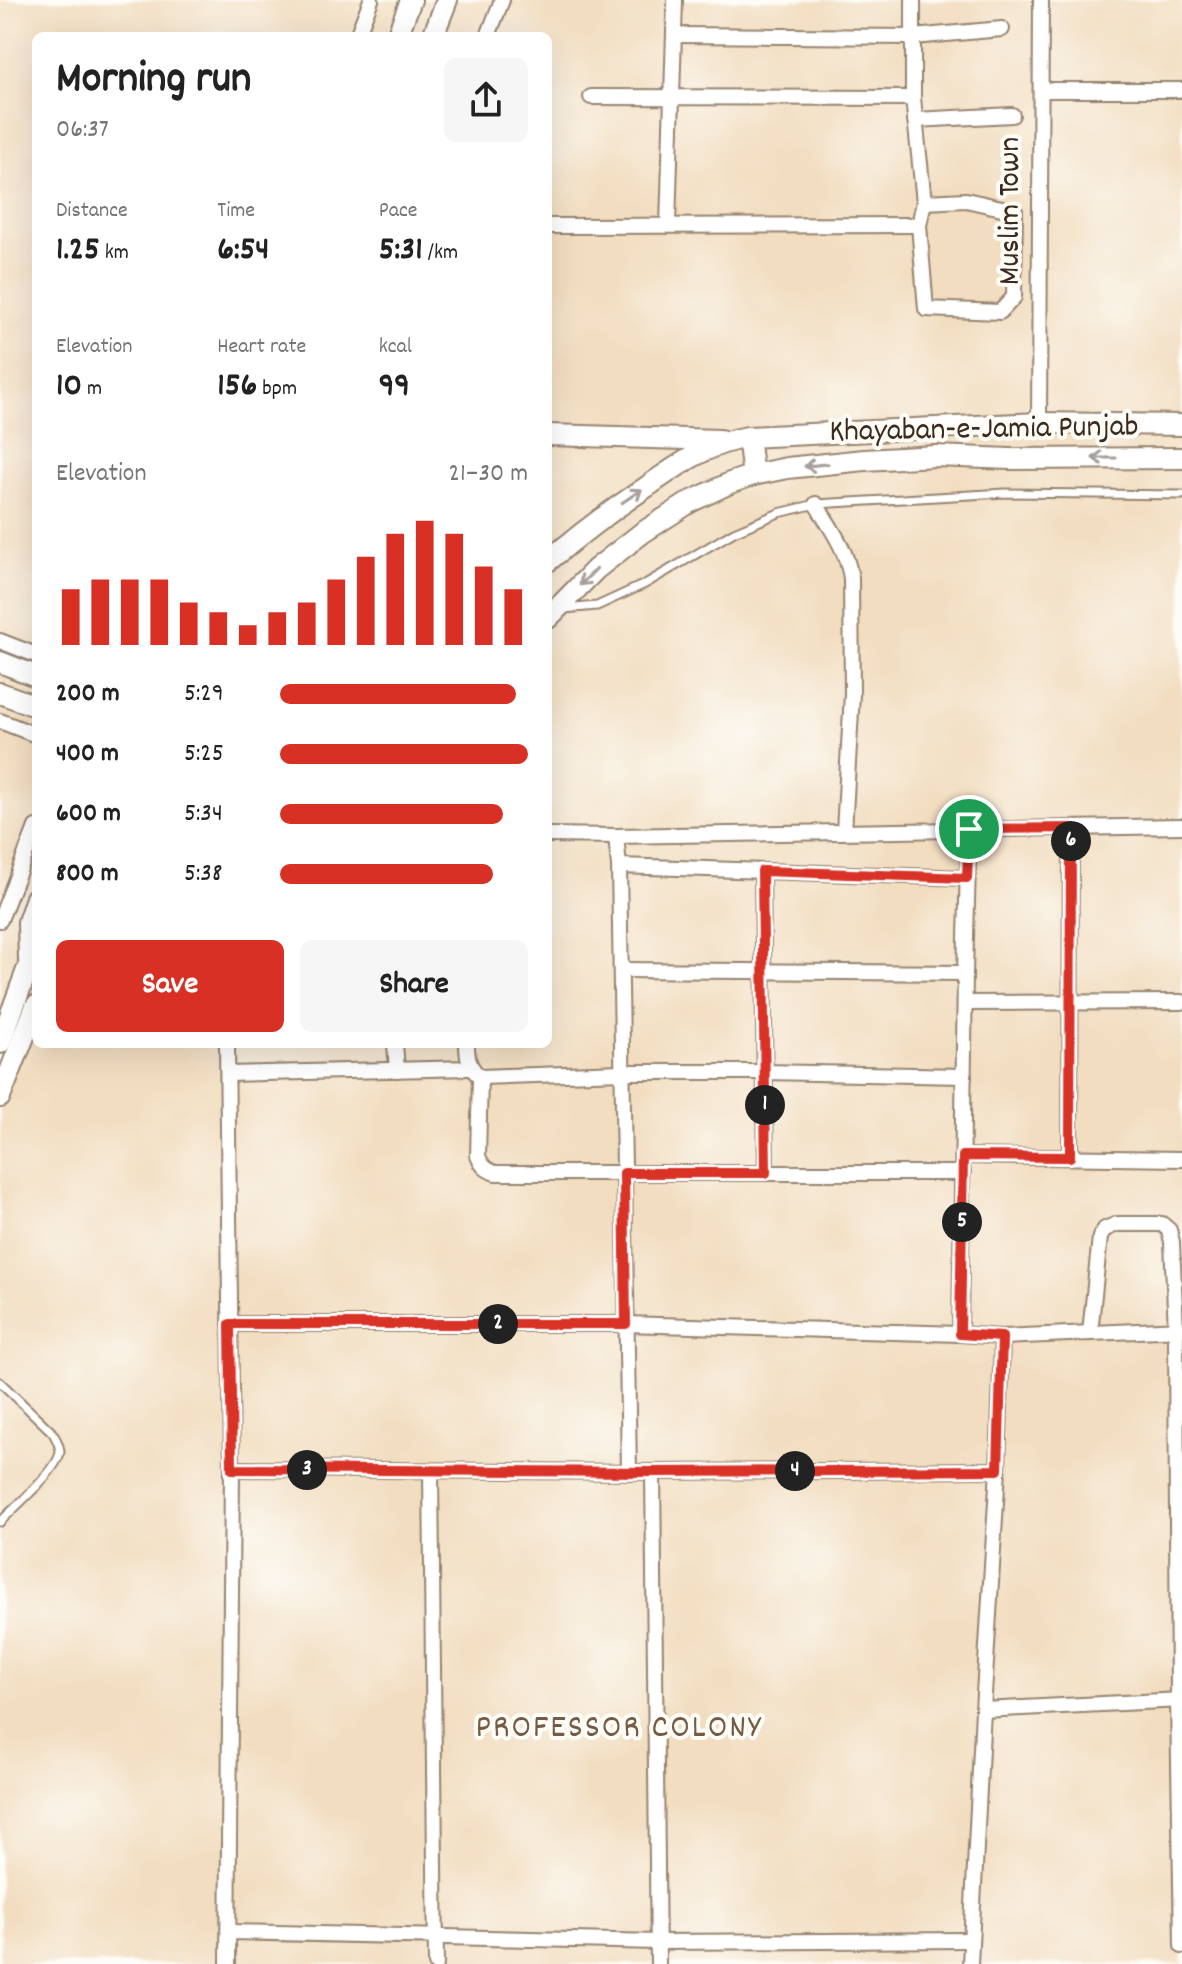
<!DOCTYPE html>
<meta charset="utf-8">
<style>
body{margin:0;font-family:Dekko,sans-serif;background:#f6f6f6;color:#222;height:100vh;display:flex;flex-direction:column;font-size:30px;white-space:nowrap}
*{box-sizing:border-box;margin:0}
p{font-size:26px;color:#767676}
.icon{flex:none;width:44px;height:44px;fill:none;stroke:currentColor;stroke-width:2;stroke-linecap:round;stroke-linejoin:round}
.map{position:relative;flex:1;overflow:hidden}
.sheet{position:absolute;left:32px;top:32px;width:520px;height:1016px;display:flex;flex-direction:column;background:#fff;border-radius:12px;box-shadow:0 8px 32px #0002}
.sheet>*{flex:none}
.pin{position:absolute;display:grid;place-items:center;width:68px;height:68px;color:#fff;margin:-34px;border:4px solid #fff;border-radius:50%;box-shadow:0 2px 8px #0007}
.km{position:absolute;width:40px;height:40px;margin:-20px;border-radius:50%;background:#222;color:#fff;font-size:22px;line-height:40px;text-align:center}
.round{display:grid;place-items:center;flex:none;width:84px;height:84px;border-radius:12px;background:#f6f6f6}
.summary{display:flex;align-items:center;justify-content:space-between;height:136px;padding:0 24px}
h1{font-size:44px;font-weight:700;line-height:60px}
.metrics{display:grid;grid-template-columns:repeat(3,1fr);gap:12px;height:136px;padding:8px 24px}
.metrics div{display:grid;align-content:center}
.metrics b{font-size:34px;font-weight:700}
.metrics small{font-size:22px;font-weight:400}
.metrics p{font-size:22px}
.chart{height:224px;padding:16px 24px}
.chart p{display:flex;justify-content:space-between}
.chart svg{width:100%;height:144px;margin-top:8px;stroke:#d93025;stroke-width:6}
.action{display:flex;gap:16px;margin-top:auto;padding:16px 24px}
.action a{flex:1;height:92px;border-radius:12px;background:#d93025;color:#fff;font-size:32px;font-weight:700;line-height:92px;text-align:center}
.action a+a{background:#f6f6f6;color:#222}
ul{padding:0 24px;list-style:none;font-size:26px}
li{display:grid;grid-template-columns:128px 96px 1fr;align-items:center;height:60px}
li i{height:20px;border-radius:10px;background:#d93025}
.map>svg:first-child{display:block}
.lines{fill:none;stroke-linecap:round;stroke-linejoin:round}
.service-casing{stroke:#96846f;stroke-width:11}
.minor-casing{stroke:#96846f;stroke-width:18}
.secondary-casing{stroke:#96846f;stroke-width:24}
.service{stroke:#fff;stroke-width:7}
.minor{stroke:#fff;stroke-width:14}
.secondary{stroke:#fff;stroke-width:20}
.oneway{stroke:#a79f9a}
.route-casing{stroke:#fff;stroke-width:16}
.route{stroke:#d93025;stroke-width:10}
.labels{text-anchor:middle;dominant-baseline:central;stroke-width:8;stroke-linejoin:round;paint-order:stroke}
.street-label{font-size:32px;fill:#3b2a1e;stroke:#fdfcf7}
.neighbourhood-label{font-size:34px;letter-spacing:2px;fill:#735c43;stroke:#fdfcf7}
</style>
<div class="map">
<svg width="1182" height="1964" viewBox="0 0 1182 1964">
<rect width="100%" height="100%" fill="#fdfcf7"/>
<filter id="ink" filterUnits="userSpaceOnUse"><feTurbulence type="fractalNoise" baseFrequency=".0125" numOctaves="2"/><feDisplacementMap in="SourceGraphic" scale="16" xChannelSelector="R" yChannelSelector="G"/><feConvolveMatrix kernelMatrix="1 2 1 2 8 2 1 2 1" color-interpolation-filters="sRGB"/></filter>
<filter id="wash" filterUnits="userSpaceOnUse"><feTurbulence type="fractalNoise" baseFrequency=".006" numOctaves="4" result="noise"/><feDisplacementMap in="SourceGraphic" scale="32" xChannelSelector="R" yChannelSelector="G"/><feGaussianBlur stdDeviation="1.8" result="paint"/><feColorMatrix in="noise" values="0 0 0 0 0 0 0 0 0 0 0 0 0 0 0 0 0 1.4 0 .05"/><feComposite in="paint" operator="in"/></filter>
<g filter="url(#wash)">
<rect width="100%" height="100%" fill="#f2ddc0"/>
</g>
<g filter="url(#ink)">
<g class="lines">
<g class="service-casing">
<g id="service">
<path d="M 564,609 L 597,606 L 645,584 L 734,532 L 779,513 L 816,504 L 1005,493 L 1182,495"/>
<path d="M 0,1382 L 53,1433 C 56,1439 60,1445 60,1452 C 58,1470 14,1508 0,1522"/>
</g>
</g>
<g class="minor-casing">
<g id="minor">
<path d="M 913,0 L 913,98 L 924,202 L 919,225 L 926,309 L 1000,312 L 1014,297 L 1015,211 L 966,200 L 924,202"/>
<path d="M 674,35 L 913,37 L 1002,29"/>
<path d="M 357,36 L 371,0"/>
<path d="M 488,36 L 502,0"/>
<path d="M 1041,90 L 1182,90"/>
<path d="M 591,97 L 913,98"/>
<path d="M 915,120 L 1012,115"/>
<path d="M 668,225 L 675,0"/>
<path d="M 548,226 L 919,225"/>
<path d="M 1039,423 L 1041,0"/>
<path d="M 816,504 C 832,530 846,548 851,578 L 852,694 L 844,831"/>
<path d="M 0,641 L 36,655"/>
<path d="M 0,721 L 36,735"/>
<path d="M 548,835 L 616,836 L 1182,826"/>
<path d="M 616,836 L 619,866 L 629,1472"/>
<path d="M 619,866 L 967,878"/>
<path d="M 762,871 L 766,1173"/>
<path d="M 0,920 L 36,827"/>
<path d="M 621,970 L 965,973"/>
<path d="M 965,1003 L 1182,1002"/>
<path d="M 227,1044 L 232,1469 L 228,1964"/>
<path d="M 395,1044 L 397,1070"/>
<path d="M 467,1044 C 467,1059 469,1067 480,1077 L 622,1072 L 764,1072 L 964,1076"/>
<path d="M 228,1074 L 470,1068"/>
<path d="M 480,1077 L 478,1156 C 482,1166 485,1169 495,1173 L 963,1173"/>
<path d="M 963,1156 L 1182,1159"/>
<path d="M 1070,1157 L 1071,828"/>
<path d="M 230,1324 L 626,1324 L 960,1334 L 1002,1337 L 998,1470 L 983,1710 L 1182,1700"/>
<path d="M 1090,1333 L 1100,1237 L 1105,1229 L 1117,1224 L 1162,1224 L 1169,1230 L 1172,1242 L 1176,1330 L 1178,1700 L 1182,1946"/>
<path d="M 960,1334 L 965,973 L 969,829"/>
<path d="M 1002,1337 L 1182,1329"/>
<path d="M 232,1469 L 653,1472 L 998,1470"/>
<path d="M 431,1471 L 436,1964"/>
<path d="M 653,1472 L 658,1964"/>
<path d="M 229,1932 L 658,1942 L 970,1940"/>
<path d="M 970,1964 L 983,1710"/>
</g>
</g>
<g class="secondary-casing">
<g id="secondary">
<path d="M 397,36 L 411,0"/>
<path d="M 433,36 L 447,0"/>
<path d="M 548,435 L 720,440"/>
<path d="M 748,437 L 753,475"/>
<path d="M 548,561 C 580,534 613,509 648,486 C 679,464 709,443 748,437 L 1039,423 L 1182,425"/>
<path d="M 548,618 L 596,569 L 642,533 L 690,502 L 730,483 L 753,475 L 787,468 L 864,460 L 936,456 L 1010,459 L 1182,458"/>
<path d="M 0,662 L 36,676"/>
<path d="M 0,693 L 36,706"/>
<path d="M 29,960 L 28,922 L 36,898"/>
<path d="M 0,1043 L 36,946"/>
<path d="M 0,1097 L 36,1006"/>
</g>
</g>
<use href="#service" class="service"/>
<use href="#minor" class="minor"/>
<use href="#secondary" class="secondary"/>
</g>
<defs><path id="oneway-shaft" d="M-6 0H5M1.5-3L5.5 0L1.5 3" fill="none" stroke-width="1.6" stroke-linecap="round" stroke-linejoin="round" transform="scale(2)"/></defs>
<g class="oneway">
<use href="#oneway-shaft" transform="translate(1104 458) rotate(180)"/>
<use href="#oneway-shaft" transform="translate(816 465) rotate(174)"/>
<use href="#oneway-shaft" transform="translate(632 496) rotate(-34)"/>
<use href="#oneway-shaft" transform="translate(588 577) rotate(135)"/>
</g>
</g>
<g class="lines" filter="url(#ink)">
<g class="route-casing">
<path id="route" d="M 1071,828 L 1070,1157 L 963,1156 L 960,1334 L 1002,1337 L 998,1470 L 653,1472 L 232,1469 L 230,1324 L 626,1324 L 624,1173 L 766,1173 L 762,871 L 967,878 L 969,829 Z"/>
</g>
<use href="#route" class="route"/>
</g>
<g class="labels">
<g class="street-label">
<text transform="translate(1012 211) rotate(-90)">Muslim Town</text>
<text transform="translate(984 431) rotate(-1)">Khayaban-e-Jamia Punjab</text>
</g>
<g class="neighbourhood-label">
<text x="619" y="1729">PROFESSOR COLONY</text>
</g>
</g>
</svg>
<div class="pin" style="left:969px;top:829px;background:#1e9e55"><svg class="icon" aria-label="arrive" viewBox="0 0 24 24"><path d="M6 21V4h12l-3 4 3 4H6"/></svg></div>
<b class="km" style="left:765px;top:1105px">1</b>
<b class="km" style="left:498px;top:1324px">2</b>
<b class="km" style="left:307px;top:1470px">3</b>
<b class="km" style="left:795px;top:1471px">4</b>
<b class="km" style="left:962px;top:1222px">5</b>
<b class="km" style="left:1071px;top:841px">6</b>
<section class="sheet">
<div class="summary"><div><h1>Morning run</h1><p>06:37</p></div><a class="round"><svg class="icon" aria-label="share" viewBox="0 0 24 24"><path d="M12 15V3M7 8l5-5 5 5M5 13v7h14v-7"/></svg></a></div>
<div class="metrics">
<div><p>Distance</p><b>1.25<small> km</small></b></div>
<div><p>Time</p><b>6:54</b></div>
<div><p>Pace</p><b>5:31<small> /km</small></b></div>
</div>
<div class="metrics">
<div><p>Elevation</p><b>10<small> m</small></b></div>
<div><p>Heart rate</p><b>156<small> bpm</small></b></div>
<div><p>kcal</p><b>99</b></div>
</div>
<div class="chart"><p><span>Elevation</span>21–30 m</p>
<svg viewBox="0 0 160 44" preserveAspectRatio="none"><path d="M5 44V27M15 44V24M25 44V24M35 44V24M45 44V31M55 44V34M65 44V38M75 44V34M85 44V31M95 44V24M105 44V17M115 44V10M125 44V6M135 44V10M145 44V20M155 44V27"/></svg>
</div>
<ul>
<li><b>200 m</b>5:29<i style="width:95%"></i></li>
<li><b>400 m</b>5:25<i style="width:100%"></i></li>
<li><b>600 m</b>5:34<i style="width:90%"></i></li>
<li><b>800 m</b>5:38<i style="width:86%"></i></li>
</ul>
<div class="action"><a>Save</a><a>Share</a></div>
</section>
</div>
